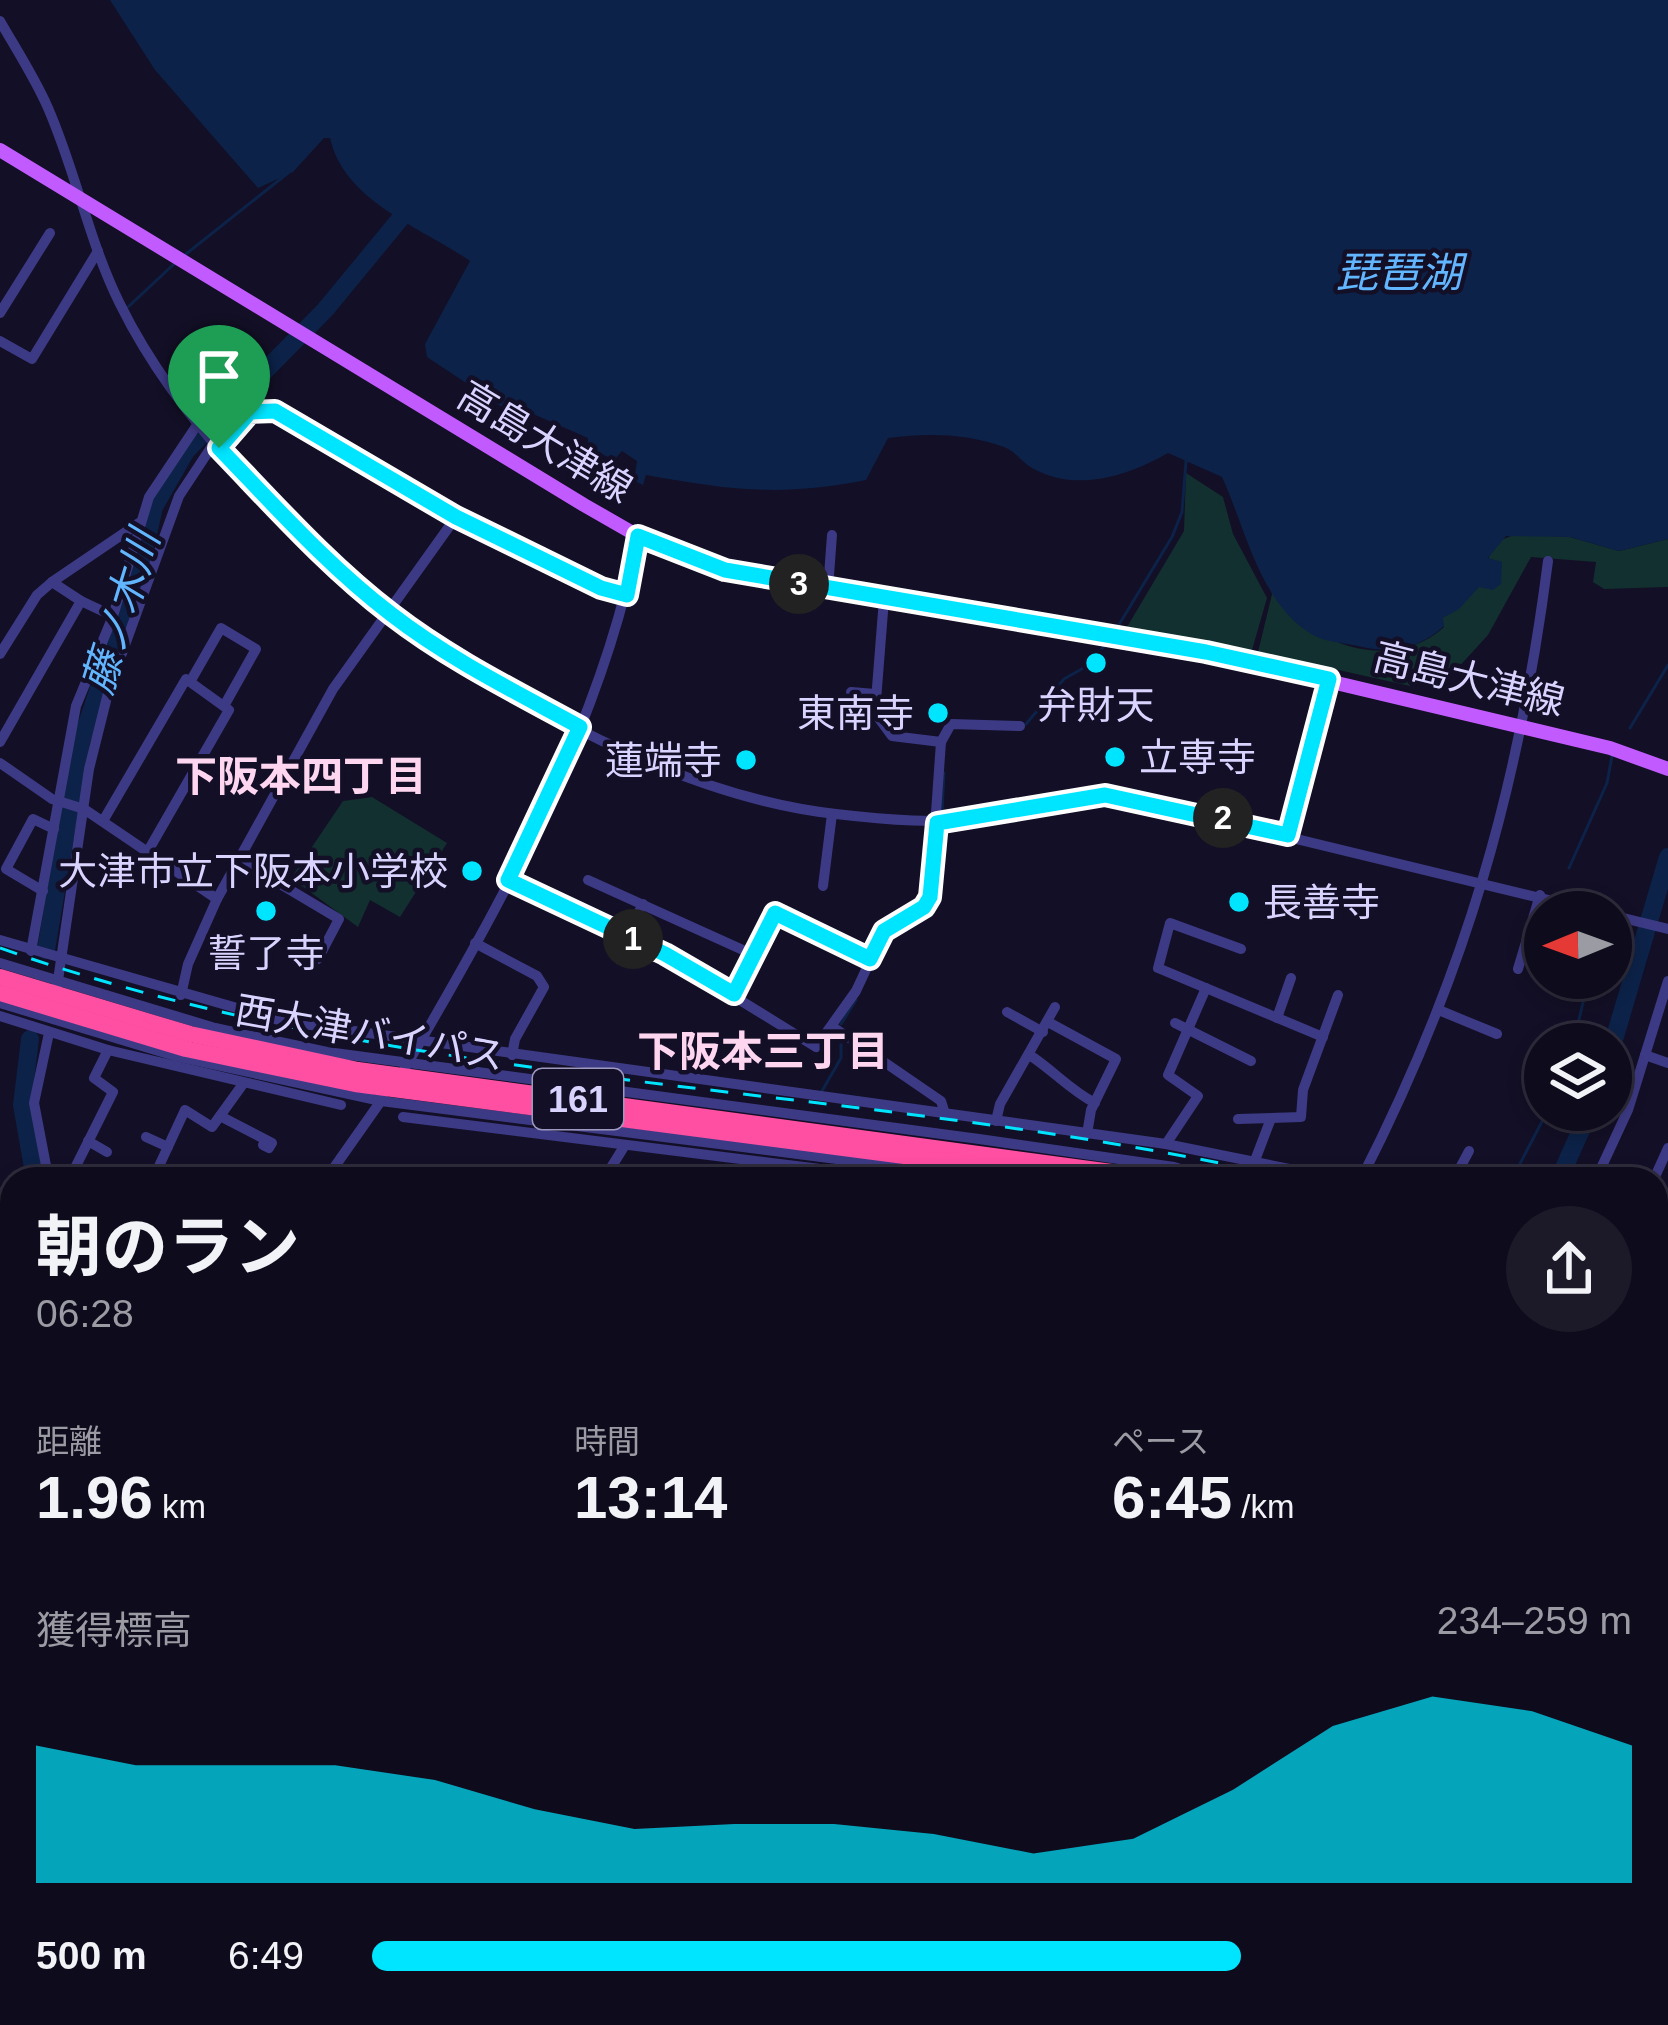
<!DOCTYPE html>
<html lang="ja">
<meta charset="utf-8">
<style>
body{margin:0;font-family:Helvetica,"Noto Sans JP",sans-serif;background:#1c1929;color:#f1f3f6;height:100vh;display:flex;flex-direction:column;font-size:45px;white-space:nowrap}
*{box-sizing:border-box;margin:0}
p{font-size:39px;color:#9b9ba3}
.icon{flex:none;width:66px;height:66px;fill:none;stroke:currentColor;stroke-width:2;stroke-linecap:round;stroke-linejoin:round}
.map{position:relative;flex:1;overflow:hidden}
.details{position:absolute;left:0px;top:1167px;width:1668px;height:858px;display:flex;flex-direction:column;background:#0e0b1c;border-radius:36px 36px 0 0;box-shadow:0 6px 18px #0003,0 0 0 3px #2e2b3b}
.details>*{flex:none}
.needle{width:78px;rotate:269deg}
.tools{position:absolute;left:1524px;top:891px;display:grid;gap:24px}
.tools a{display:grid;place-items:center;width:108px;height:108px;border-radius:50%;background:#0e0b1c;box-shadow:0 6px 18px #0003,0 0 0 3px #2e2b3b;font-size:60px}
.pin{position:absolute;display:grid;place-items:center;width:102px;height:102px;color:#fff;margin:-123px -51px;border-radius:50% 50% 50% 0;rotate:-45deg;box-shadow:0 0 12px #0007}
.pin .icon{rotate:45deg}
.km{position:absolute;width:60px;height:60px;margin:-30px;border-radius:50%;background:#222;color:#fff;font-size:33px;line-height:60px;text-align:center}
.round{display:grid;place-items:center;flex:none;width:126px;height:126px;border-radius:63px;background:#1c1929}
.overview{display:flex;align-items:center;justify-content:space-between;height:204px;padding:0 36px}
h1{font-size:66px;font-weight:700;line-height:90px}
.stats{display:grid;grid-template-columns:repeat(3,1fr);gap:18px;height:204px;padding:12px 36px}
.stats div{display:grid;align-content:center}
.stats b{font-size:60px;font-weight:700}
.stats small{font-size:33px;font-weight:400}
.stats p{font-size:33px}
.chart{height:336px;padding:24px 36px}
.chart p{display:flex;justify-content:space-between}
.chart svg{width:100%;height:216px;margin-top:12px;fill:#00e5ff;opacity:.7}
ul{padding:0 36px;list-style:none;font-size:39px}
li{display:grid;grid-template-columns:192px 144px 1fr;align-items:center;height:90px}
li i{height:30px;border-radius:15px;background:#00e5ff}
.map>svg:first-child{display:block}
.green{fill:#12302f}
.water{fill:#0c2248}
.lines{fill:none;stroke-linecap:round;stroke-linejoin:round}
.stream{stroke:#0c2248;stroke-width:3}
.river{stroke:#0c2248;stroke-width:18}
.minor{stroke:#3d3a85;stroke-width:10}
.major{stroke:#c25bff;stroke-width:14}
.highway{stroke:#ff4fa3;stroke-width:16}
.rail{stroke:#00e5ff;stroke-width:3;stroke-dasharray:18 15;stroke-linecap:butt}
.highway-bridge{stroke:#ff4fa3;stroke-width:16}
.route-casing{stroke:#fff;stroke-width:24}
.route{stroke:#00e5ff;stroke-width:15}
.poi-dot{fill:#00e5ff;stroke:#130f26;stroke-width:4.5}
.labels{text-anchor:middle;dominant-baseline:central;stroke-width:9;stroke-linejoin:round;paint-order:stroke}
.shield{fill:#130f26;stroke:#9e99be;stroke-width:3}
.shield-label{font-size:36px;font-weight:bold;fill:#d9d4ff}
.street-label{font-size:39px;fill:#d9d4ff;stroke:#130f26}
.poi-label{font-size:39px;fill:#d9d4ff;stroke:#130f26;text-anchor:end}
.water-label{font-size:42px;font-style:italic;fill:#62b6ff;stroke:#130f26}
.neighbourhood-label{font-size:42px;font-weight:bold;fill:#ffd6f0;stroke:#130f26}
</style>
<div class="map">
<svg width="1668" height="2025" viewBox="0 0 1668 2025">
<rect width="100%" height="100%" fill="#130f26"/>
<g class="green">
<path d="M 1186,473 L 1223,497 L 1233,534 L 1267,598 L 1252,650 L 1127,627 L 1184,531 Z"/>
<path d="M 1516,534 L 1570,537 L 1619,551 L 1668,539 L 1668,587 L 1604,589 L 1593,582 L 1596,562 L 1531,557 L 1488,635 L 1445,682 L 1422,664 L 1410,686 L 1258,652 L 1273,590 C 1306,644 1392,675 1444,627 L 1442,618 C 1478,592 1477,581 1496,542 Z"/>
<path d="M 372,797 L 447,843 L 400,917 L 370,900 L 358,927 L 291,878 L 343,801 Z"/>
</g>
<path class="water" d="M 110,0 L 1668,0 L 1668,539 L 1619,551 L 1570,537 L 1506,536 L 1488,558 L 1502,562 L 1501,584 L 1493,590 L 1479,587 L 1459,609 L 1443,618 L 1444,626 C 1420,649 1389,654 1358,646 C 1344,643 1325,642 1313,635 C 1259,603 1246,529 1222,477 L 1168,453 C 1128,476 1076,493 1032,468 C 1020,461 1015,450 1001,446 C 963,433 928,433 888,438 L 866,480 C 781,497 729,490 646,475 L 643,485 L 634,481 L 637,461 L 622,451 L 614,460 L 588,447 L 588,438 L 524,410 L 514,415 L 427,357 L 425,344 L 470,261 C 423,228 344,202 330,138 L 324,138 L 293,172 L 258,188 L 155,70 Z"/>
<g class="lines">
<g class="stream">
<path d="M 186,254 L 288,173"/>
<path d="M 128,307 L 174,264"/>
<path d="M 1117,628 L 1172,537 L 1182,512 L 1186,461"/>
<path d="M 1026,724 L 1064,679 L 1087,666 L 1106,644"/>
<path d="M 1630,728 L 1668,665"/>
<path d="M 942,813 L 944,773"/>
<path d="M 1569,868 L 1607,783 L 1612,756"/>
<path d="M 937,873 L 940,829"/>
<path d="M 881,948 L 892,931"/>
<path d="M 841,1024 L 856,1000"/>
<path d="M 1573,1044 L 1589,978"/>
<path d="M 822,1091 L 841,1058 L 841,1043"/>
<path d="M 772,1179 L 777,1171"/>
<path d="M 1512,1179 L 1548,1110"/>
<path d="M 0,1583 L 12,1570"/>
</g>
<g class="river">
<path d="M 46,950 L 81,742 L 143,556 L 154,507 L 186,451 L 325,310 L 400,219 L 408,199"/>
<path d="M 30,1039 L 22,1105 L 35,1179"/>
<path d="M 1611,1050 L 1668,857"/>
<path d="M 1559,1179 L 1590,1110"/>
<path d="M 1415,2013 L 1417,2025"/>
</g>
<g class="minor">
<path d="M 0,21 C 16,49 35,78 48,108 C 76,172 89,242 120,304 C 233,534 580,786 836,814 C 887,820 938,824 989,818 C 1035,812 1076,792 1123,797 L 1668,929"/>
<path d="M 0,313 L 50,233"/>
<path d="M 0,341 L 32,359 L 98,251"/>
<path d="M 219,448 L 250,412 L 275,411 L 456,517 L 601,588 L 627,595"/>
<path d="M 828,589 L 832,535"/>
<path d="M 81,601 L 52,582 L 139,523"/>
<path d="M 0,654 L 37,595 L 52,582"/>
<path d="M 190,682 L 221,628 L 256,649 L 224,706"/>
<path d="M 851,692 L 875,694"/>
<path d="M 0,742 L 81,601 L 113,616"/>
<path d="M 941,742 L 951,724 L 1020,726"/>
<path d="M 0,763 L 52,799 L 84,809 L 217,899"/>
<path d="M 103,821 L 186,679 L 229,710 L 148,851"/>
<path d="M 1288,835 L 1329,679"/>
<path d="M 240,860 L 339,919 L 318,959"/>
<path d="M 508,880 L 665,954 L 816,1047 L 856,991 L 884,931 L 924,907 L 930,897 L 941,742 L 892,736 L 875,713 L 884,599"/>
<path d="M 588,880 L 754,955"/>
<path d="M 823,886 L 832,814"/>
<path d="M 43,891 L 6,869 L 33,819 L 54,829"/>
<path d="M 626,936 L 643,904"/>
<path d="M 0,940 L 282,1021 L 1166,1144 L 1339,1179"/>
<path d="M 475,943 L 537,976 L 544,987 L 515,1039 L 512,1055"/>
<path d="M 1241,949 L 1170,923 L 1158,968 L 1323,1037"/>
<path d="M 31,951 L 76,706 L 113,616 L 149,497 L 197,425"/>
<path d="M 0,963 L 215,1028 L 327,1052 L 979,1139 L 1174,1167 L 1215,1179"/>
<path d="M 1518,969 L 1540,895"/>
<path d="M 57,987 L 89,769 L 109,689 L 179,496 L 214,443"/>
<path d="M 734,994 L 775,913 L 870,959"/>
<path d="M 181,995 L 188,964 L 217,899 L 333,689 L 456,517"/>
<path d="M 0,1003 L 175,1056 L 381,1101 L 993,1179"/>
<path d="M 1441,1011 L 1497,1034"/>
<path d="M 1007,1012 L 1043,1032"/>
<path d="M 0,1016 L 108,1050 L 341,1105"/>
<path d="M 1277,1018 L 1291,978"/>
<path d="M 1048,1022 L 1116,1059 L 1091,1110 L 1087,1134"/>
<path d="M 1175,1023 L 1251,1061"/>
<path d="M 833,1027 L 941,1101 L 945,1114"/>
<path d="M 1645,1055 L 1668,1063"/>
<path d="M 1031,1056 C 1055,1072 1070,1090 1095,1103"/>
<path d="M 405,1068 C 501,904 602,725 638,536"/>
<path d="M 220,1116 L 272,1143 L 269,1148 L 263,1145"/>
<path d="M 403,1117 L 901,1179"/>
<path d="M 1238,1119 L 1301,1117 L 1303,1090 L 1338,995"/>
<path d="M 996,1121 L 1000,1104 L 1055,1007"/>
<path d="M 146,1137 L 168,1147"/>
<path d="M 88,1141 L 107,1152"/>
<path d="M 1166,1144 L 1198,1096 L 1168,1075 L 1206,988"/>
<path d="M 1254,1163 L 1270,1121"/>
<path d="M 613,1166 L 632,1179"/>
<path d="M 48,1173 L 73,1172 L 113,1092 L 94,1078 L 108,1050"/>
<path d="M 48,1176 L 34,1103 L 49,1033"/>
<path d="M 153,1179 L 185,1110 L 212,1127 L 243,1084"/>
<path d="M 326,1179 L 383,1098"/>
<path d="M 604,1179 L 625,1145"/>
<path d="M 1361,1179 C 1465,976 1519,788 1548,561"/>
<path d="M 1454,1179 L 1469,1151"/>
<path d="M 1596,1179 L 1628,1110 L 1668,981"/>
<path d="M 1654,1179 L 1668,1148"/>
<path d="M 0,1221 L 12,1222"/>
<path d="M 1656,1234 L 1668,1237"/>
<path d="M 0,1267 L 12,1244"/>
<path d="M 1656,1319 L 1668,1325"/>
<path d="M 0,1327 L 12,1333"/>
<path d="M 0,1388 L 12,1370"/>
<path d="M 1656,1398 L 1668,1407"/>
<path d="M 1656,1449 L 1668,1459"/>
<path d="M 1656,1464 L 1668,1473"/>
<path d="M 0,1477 L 12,1458"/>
<path d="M 0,1496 L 12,1503"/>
<path d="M 1656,1566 L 1668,1572"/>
<path d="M 1656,1643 L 1668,1623"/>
<path d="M 0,1645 L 12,1627"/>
<path d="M 1656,1688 L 1668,1691"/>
<path d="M 1656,1720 L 1668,1726"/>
<path d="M 0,1738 L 12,1743"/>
<path d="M 0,1772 L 12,1777"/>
<path d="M 1656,1821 L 1668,1824"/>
<path d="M 0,1837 L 12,1841"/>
<path d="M 10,1870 L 12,1873"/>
<path d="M 1656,1877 L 1668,1878"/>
<path d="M 0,1951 L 2,1939 L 12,1941"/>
<path d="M 0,1991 L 12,1993"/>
<path d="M 362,2013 L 363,2025"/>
<path d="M 563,2013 L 591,2025"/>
<path d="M 784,2013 L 823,2015"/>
<path d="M 1161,2013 L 1161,2025"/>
<path d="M 1313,2013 L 1313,2025"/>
<path d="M 1490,2013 L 1500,2025"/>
<path d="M 253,2015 L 274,2013"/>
<path d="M 874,2017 L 876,2013"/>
<path d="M 69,2025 L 70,2013"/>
<path d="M 177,2025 L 179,2013"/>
<path d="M 417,2025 L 417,2013"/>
<path d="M 933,2025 L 934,2013"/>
<path d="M 1031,2025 L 1032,2013"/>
</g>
<path class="major" d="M 0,150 L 584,505 L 638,536 L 725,570 L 1206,652 L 1610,748 L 1668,769"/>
<g class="highway">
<path d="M 1656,1417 L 1668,1427"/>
<path d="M 1656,1435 L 1668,1445"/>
</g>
<g class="rail">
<path d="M 0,948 C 416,1095 867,1081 1294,1179"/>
<path d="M 1656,1305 L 1668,1310"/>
<path d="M 0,1754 L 12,1759"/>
<path d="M 678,2013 L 710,2025"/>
</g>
<g class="highway-bridge">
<path d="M 0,977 L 190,1034 L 358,1070 L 1164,1179"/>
<path d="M 0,993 L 186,1049 L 355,1084 L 1079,1179"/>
</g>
</g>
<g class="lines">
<g class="route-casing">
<path id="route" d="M 275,411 L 456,517 L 601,588 L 627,595 L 638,536 L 725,570 L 1206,652 L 1329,679 L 1288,835 L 1105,795 L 937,823 L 930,897 L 924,907 L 884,931 L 870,959 L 775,913 L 734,994 L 665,954 L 508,880 L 580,727 C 516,692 449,659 391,614 C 328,566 274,505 219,448 L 250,412 Z"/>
</g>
<use href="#route" class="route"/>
</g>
<g class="poi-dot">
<circle cx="1096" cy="663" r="12"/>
<circle cx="938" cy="713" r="12"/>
<circle cx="1115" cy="757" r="12"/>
<circle cx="746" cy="760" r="12"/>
<circle cx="472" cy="871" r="12"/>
<circle cx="1239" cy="902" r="12"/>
<circle cx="266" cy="911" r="12"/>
</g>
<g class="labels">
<rect class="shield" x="533" y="1069" width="90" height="60" rx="9"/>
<g class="shield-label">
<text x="578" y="1099">161</text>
</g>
<g class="street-label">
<text transform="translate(545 442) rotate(31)">高島大津線</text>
<text transform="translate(1469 679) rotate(14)">高島大津線</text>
<text transform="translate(370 1033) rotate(10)">西大津バイパス</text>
</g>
<g class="poi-label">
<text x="1096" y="705" text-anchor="middle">弁財天</text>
<text x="914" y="713">東南寺</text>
<text x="1139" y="757" text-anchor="start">立専寺</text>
<text x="722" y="760">蓮端寺</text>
<text x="448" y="871">大津市立下阪本小学校</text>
<text x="1263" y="902" text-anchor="start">長善寺</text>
<text x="266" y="953" text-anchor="middle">誓了寺</text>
</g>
<g class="water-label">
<text x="1399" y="272">琵琶湖</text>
<text transform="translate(121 612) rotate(-73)">藤ノ木川</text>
</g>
<g class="neighbourhood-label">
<text x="301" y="776">下阪本四丁目</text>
<text x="763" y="1051">下阪本三丁目</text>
</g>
</g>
</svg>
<div class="tools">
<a><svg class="needle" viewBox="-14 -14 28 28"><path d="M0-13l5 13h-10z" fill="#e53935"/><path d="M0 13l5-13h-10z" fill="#9b9ba3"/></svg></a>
<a><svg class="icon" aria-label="layers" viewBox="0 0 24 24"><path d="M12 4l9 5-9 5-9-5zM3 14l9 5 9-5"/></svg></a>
</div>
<div class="pin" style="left:219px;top:448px;background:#1e9e55"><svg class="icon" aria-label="arrive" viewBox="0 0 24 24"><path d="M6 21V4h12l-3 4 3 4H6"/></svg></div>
<b class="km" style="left:633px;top:939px">1</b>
<b class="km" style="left:1223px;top:818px">2</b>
<b class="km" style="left:799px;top:584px">3</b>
<section class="details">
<div class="overview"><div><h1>朝のラン</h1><p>06:28</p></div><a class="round"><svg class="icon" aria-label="share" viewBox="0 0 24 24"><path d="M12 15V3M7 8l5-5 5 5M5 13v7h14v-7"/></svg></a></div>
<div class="stats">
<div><p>距離</p><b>1.96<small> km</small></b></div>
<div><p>時間</p><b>13:14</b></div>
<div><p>ペース</p><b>6:45<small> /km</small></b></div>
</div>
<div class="chart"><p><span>獲得標高</span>234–259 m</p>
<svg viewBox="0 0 160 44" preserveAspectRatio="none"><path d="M0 44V16L10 20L20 20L30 20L40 23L50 29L60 33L70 32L80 32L90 34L100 38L110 35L120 25L130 12L140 6L150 9L160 16V44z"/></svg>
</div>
<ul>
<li><b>500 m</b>6:49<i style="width:69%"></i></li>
</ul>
</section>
</div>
